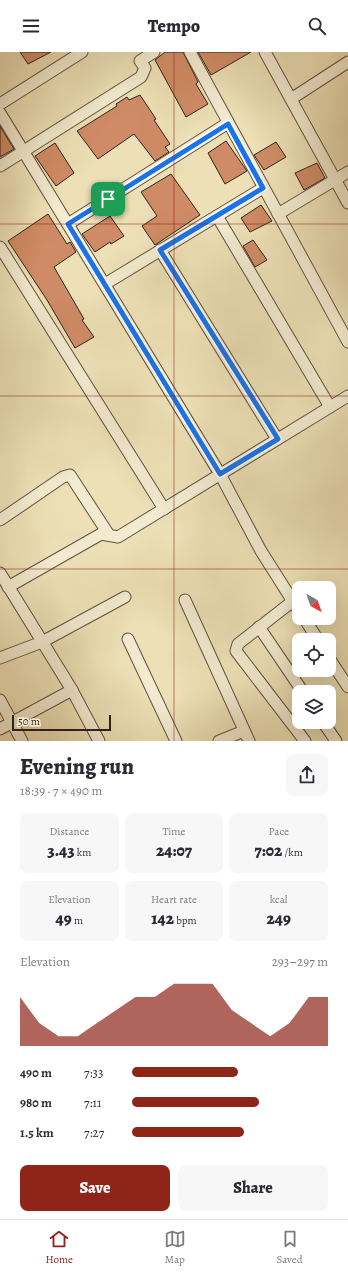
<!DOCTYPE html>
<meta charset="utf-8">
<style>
body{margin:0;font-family:Alegreya,serif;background:#f7f7f7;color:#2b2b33;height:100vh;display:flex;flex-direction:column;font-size:15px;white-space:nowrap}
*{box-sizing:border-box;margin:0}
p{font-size:13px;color:#7c7c81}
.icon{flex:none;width:22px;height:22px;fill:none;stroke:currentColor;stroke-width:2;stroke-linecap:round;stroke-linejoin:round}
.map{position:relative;height:689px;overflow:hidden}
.details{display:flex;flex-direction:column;background:#fff;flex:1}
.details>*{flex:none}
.needle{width:26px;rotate:140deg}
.buttons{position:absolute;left:292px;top:529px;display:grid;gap:8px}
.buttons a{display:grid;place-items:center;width:44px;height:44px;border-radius:8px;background:#fff;box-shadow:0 4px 16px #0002;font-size:20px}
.scale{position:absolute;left:12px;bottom:10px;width:99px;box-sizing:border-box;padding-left:4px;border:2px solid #302219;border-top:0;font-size:11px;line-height:14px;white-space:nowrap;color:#302219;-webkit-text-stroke:3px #f3ebd0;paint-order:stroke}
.pin{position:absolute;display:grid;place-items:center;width:34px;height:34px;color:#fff;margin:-17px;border-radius:8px;box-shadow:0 2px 6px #0006}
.round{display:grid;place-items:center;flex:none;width:42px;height:42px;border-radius:8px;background:#f7f7f7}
.head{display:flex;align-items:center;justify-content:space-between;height:68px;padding:0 20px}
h1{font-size:22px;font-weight:800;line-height:30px}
.figures{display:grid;grid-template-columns:repeat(3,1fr);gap:6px;height:68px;padding:4px 20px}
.figures div{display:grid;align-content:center;border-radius:8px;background:#f7f7f7;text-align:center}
.figures b{font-size:17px;font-weight:800}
.figures small{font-size:11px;font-weight:400}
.figures p{font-size:11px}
.chart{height:112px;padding:8px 20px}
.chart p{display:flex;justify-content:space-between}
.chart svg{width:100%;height:72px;margin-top:4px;fill:#8f2418;opacity:.7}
.button{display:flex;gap:8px;margin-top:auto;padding:8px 20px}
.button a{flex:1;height:46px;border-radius:8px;background:#8f2418;color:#fff;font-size:16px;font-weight:800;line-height:46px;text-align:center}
.button a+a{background:#f7f7f7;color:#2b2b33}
ul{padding:0 20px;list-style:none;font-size:13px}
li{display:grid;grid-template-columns:64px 48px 1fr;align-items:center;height:30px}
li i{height:10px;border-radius:5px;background:#8f2418}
header{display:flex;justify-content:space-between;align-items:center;height:52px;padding:0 20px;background:#fff;font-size:18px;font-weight:800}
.tab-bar{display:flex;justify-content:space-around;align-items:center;height:56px;border-top:1px solid #e1e1e2;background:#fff;font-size:11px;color:#7c7c81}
.tab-bar a{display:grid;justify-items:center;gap:2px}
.tab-bar .selected{color:#8f2418}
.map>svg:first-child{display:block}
.building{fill:#cf8b65;stroke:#302219}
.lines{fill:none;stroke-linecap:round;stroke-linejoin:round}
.minor-casing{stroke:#5f5240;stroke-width:13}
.minor{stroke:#f3ebd0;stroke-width:11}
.route-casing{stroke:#fff;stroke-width:8}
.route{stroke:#1a73e8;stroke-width:5}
.grid{fill:none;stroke:#8f2418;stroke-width:1;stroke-opacity:0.55}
</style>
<header><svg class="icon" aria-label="menu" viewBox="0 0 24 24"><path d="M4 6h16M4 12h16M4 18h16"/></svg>Tempo<svg class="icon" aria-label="search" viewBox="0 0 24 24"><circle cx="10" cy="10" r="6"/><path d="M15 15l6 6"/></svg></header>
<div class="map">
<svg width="348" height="689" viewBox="0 0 348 689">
<rect width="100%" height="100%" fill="#ede0b6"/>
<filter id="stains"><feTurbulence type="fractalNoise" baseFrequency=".005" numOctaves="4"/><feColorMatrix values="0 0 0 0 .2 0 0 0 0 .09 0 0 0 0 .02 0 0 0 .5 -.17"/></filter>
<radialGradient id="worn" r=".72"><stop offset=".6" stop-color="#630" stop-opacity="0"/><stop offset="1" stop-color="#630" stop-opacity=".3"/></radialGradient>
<g class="building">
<path d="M 20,0 L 51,0 L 28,12 Z"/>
<path d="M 165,0 L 183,0 L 198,30 L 196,32 L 208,52 L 186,65 L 155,8 Z"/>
<path d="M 198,0 L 251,0 L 211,23 Z"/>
<path d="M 140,43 L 156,67 L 154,68 L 170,92 L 165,95 L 169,100 L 155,109 L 134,82 L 98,107 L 77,79 L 117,54 L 116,52 L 127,45 L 129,48 Z"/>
<path d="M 0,74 L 14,97 L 0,105 Z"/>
<path d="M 226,89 L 247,119 L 225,132 L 208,101 Z"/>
<path d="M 276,90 L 286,105 L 264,118 L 254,103 Z"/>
<path d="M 55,91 L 74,121 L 56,134 L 35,104 Z"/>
<path d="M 317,111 L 325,126 L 304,138 L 295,121 Z"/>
<path d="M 171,122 L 200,163 L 155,193 L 142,174 L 157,164 L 141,140 Z"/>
<path d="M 261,153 L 272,169 L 250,180 L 241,166 Z"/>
<path d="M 48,162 L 67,192 L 70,190 L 76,200 L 54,215 L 84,267 L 82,268 L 94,285 L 75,296 L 47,248 L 8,189 Z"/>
<path d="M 110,164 L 124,184 L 111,192 L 110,190 L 95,200 L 82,182 Z"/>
<path d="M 253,188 L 267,208 L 255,215 L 243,194 Z"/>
</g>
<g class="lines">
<g class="minor-casing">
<g id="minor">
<path d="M 190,0 L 348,290"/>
<path d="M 265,0 L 348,151"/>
<path d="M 291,47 L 348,10"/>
<path d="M 0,52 L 82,0"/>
<path d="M 0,61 L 220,422 L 261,499 L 299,559"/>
<path d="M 0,114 L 141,25 L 145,16 L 140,9 L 154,0"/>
<path d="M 278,162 L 348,120"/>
<path d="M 217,164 L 330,355"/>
<path d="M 68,172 L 228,71"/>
<path d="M 0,195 L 164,457"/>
<path d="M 160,198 L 277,387"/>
<path d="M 105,232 L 263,136"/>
<path d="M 0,468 L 63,425 L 70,423 L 109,483"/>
<path d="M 0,521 L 72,638 L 0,677"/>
<path d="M 8,535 L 101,482 L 118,485 L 348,344"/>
<path d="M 185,548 L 249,689"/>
<path d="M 293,549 L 238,592 L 236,599 L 305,689"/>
<path d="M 304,566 L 318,588"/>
<path d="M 259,575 L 303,640"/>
<path d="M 128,587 L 176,689"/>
<path d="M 0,606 L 42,590 L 125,545"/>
<path d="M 329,606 L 348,635"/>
<path d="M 72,638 L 99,689"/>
<path d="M 0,648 L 22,689"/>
<path d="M 323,670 L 336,689"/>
<path d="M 219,689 L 244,679"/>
</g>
</g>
<use href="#minor" class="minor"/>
</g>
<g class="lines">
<g class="route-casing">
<path id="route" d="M 228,72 L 263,136 L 160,198 L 278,387 L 220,422 L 68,172 Z"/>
</g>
<use href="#route" class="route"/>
</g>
<path class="grid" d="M 174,0 L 174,689M 0,172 L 348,172M 0,344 L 348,344M 0,517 L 348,517"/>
<rect width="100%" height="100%" filter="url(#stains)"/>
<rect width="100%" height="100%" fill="url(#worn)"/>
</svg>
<div class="buttons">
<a><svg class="needle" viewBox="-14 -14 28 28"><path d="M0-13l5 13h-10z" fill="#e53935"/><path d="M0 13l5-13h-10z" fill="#7c7c81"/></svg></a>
<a><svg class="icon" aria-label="locate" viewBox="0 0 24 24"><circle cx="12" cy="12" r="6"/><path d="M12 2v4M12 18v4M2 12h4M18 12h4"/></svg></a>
<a><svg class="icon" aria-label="layers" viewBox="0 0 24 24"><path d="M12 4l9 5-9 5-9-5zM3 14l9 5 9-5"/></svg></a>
</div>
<div class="scale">50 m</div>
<div class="pin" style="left:108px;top:147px;background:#1e9e55"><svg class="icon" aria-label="arrive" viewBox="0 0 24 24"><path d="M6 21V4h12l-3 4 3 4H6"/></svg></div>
</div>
<section class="details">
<div class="head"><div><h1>Evening run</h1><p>18:39 · 7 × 490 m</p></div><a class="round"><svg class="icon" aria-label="share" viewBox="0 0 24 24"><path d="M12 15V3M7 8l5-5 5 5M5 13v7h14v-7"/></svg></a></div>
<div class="figures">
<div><p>Distance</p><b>3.43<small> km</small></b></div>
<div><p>Time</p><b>24:07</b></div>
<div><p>Pace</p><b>7:02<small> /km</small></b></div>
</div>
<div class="figures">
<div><p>Elevation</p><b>49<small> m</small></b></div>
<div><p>Heart rate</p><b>142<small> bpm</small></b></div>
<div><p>kcal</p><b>249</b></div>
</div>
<div class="chart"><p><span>Elevation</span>293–297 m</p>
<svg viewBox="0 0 160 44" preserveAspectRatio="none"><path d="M0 44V14L10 30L20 38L30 38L40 30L50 22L60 14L70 14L80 6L90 6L100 6L110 22L120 30L130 38L140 30L150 14L160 14V44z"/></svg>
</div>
<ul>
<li><b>490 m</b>7:33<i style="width:54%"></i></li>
<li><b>980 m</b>7:11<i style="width:65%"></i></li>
<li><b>1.5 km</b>7:27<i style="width:57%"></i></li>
</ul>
<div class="button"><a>Save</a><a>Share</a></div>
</section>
<nav class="tab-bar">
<a class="selected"><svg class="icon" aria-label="home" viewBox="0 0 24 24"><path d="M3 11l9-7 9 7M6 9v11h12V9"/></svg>Home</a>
<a><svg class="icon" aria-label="map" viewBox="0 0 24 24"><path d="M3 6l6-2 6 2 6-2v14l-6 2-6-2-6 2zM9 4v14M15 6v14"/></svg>Map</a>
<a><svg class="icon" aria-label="saved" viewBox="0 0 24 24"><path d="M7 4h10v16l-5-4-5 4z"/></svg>Saved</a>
</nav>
